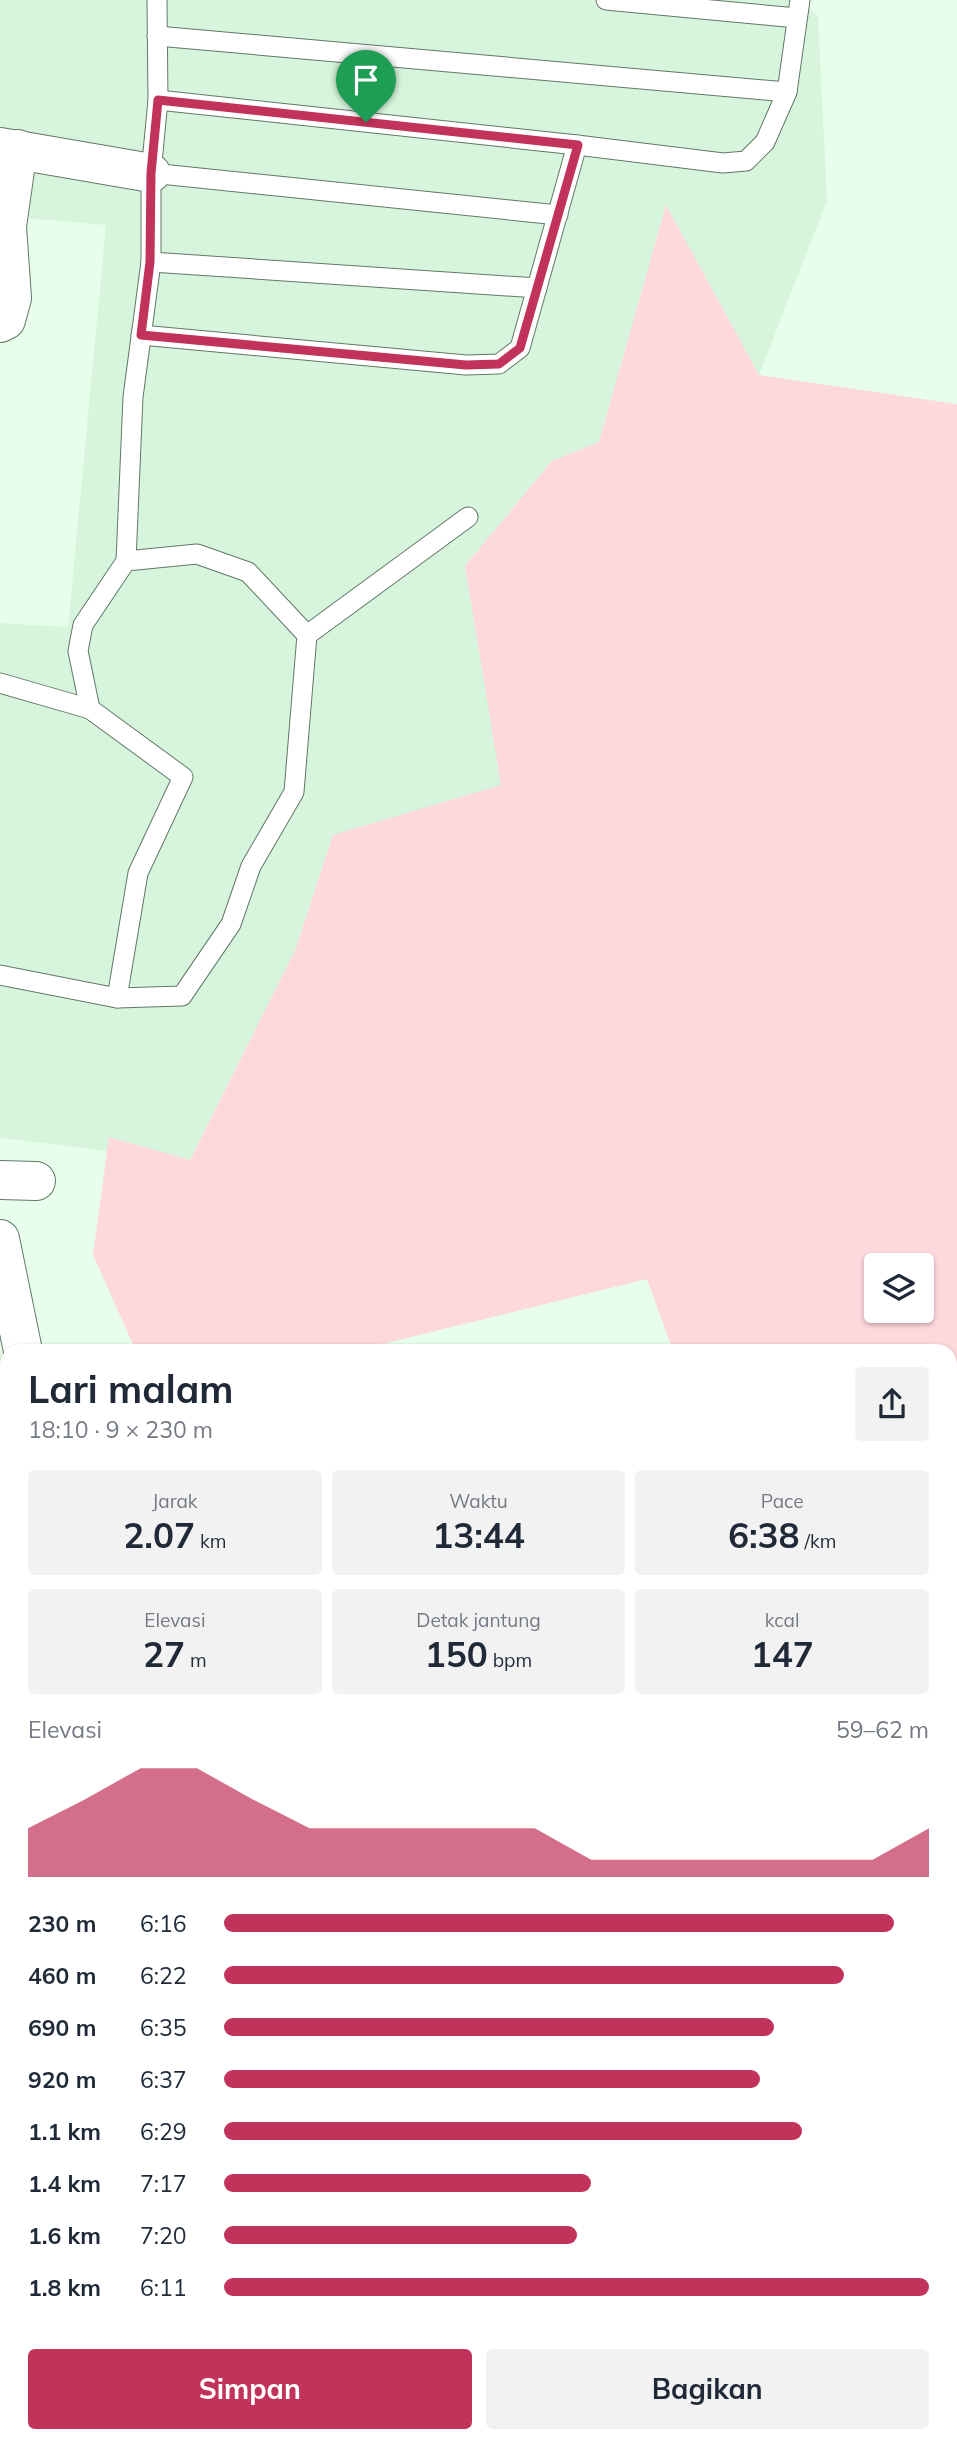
<!DOCTYPE html>
<html lang="id">
<meta charset="utf-8">
<style>
body{margin:0;font-family:Mulish,sans-serif;background:#f2f2f3;color:#1f2937;height:100vh;display:flex;flex-direction:column;font-size:26px;white-space:nowrap}
*{box-sizing:border-box;margin:0}
p{font-size:23px;color:#747a83}
.icon{flex:none;width:38px;height:38px;fill:none;stroke:currentColor;stroke-width:2;stroke-linecap:round;stroke-linejoin:round}
.map{position:relative;flex:1;overflow:hidden}
.details{position:absolute;left:0px;top:1344px;width:957px;height:1099px;display:flex;flex-direction:column;background:#fff;border-radius:21px 21px 0 0;box-shadow:0 2px 5px #0004}
.details>*{flex:none}
.tools{position:absolute;left:864px;top:1253px;display:grid;gap:14px}
.tools a{display:grid;place-items:center;width:70px;height:70px;border-radius:7px;background:#fff;box-shadow:0 2px 5px #0004;font-size:35px}
.pin{position:absolute;display:grid;place-items:center;width:60px;height:60px;color:#fff;margin:-72px -30px;border-radius:50% 50% 50% 0;rotate:-45deg;box-shadow:0 0 7px #0007}
.pin .icon{rotate:45deg}
.round{display:grid;place-items:center;flex:none;width:74px;height:74px;border-radius:7px;background:#f2f2f3}
.summary{display:flex;align-items:center;justify-content:space-between;height:119px;padding:0 28px}
h1{font-size:38px;font-weight:700;line-height:52px}
.metrics{display:grid;grid-template-columns:repeat(3,1fr);gap:10px;height:119px;padding:7px 28px}
.metrics div{display:grid;align-content:center;border-radius:7px;background:#f2f2f3;text-align:center}
.metrics b{font-size:35px;font-weight:700}
.metrics small{font-size:19px;font-weight:400}
.metrics p{font-size:19px}
.chart{height:196px;padding:14px 28px}
.chart p{display:flex;justify-content:space-between}
.chart svg{width:100%;height:126px;margin-top:7px;fill:#c2335b;opacity:.7}
.action{display:flex;gap:14px;margin-top:auto;padding:14px 28px}
.action a{flex:1;height:80px;border-radius:7px;background:#c2335b;color:#fff;font-size:28px;font-weight:700;line-height:80px;text-align:center}
.action a+a{background:#f2f2f3;color:#1f2937}
ul{padding:0 28px;list-style:none;font-size:23px}
li{display:grid;grid-template-columns:112px 84px 1fr;align-items:center;height:52px}
li i{height:18px;border-radius:9px;background:#c2335b}
.map>svg:first-child{display:block}
.built{fill:#d7f5dc}
.green{fill:#fdd8dd;fill-rule:evenodd}
.lines{fill:none;stroke-linecap:round;stroke-linejoin:round}
.service-casing{stroke:#637767;stroke-width:21}
.minor-casing{stroke:#637767;stroke-width:40}
.service{stroke:#fff;stroke-width:19}
.minor{stroke:#fff;stroke-width:38}
.route-casing{stroke:#fff;stroke-width:14}
.route{stroke:#c2335b;stroke-width:9}
</style>
<div class="map">
<svg width="957" height="2443" viewBox="0 0 957 2443">
<rect width="100%" height="100%" fill="#e7feeb"/>
<path class="built" d="M 0,0 L 797,0 L 818,16 L 827,201 L 759,375 L 666,206 L 599,442 L 552,461 L 465,566 L 502,785 L 333,836 L 295,951 L 189,1161 L 0,1138 L 0,623 L 68,627 L 106,225 L 0,216 Z"/>
<path class="green" d="M 666,205 L 759,375 L 957,404 L 957,1424 L 950,1425 L 950,1351 L 673,1351 L 647,1279 L 354,1351 L 136,1351 L 93,1255 L 109,1137 L 190,1160 L 295,951 L 333,835 L 501,785 L 465,566 L 552,461 L 599,442 ZM 877,1265 L 922,1265 L 922,1311 L 877,1311 Z"/>
<g class="lines">
<g class="service-casing">
<g id="service">
<path d="M 606,0 L 797,18"/>
<path d="M 157,36 L 787,92"/>
<path d="M 158,100 L 577,145 L 723,163 L 746,161 L 765,142 L 787,92 L 800,0"/>
<path d="M 151,173 L 558,215"/>
<path d="M 151,262 L 537,288"/>
<path d="M 141,335 L 466,365 L 499,364 L 520,348 L 577,145"/>
<path d="M 126,561 L 133,397 L 151,262 L 151,173 L 158,100 L 157,0"/>
<path d="M 0,683 L 90,709 L 183,777 L 138,873 L 117,998 L 182,996 L 231,924 L 251,866 L 294,792 L 307,635"/>
<path d="M 90,709 L 78,651 L 83,625 L 126,561 L 197,554 L 248,572 L 307,635 L 468,517"/>
<path d="M 0,975 L 117,998"/>
</g>
</g>
<g class="minor-casing">
<g id="minor">
<path d="M 0,147 L 151,173"/>
<path d="M 0,323 L 6,320 L 12,298 L 7,226 L 18,149"/>
<path d="M 0,1180 L 36,1181"/>
<path d="M 0,1239 L 23,1351"/>
<path d="M 950,1483 L 957,1483"/>
<path d="M 0,1559 L 7,1559"/>
<path d="M 950,1669 L 957,1668"/>
<path d="M 0,1713 L 7,1714"/>
<path d="M 950,1842 L 957,1842"/>
<path d="M 950,1990 L 957,1990"/>
<path d="M 0,2005 L 7,2003"/>
<path d="M 0,2107 L 7,2108"/>
<path d="M 950,2151 L 957,2149"/>
<path d="M 577,2436 L 579,2443"/>
<path d="M 187,2443 L 187,2436"/>
</g>
</g>
<use href="#service" class="service"/>
<use href="#minor" class="minor"/>
</g>
<g class="lines">
<g class="route-casing">
<path id="route" d="M 158,100 L 578,145 L 520,348 L 499,364 L 466,365 L 141,335 L 150,262 L 151,173 Z"/>
</g>
<use href="#route" class="route"/>
</g>
</svg>
<div class="tools">
<a><svg class="icon" aria-label="layers" viewBox="0 0 24 24"><path d="M12 4l9 5-9 5-9-5zM3 14l9 5 9-5"/></svg></a>
</div>
<div class="pin" style="left:366px;top:122px;background:#1e9e55"><svg class="icon" aria-label="arrive" viewBox="0 0 24 24"><path d="M6 21V4h12l-3 4 3 4H6"/></svg></div>
<section class="details">
<div class="summary"><div><h1>Lari malam</h1><p>18:10 · 9 × 230 m</p></div><a class="round"><svg class="icon" aria-label="share" viewBox="0 0 24 24"><path d="M12 15V3M7 8l5-5 5 5M5 13v7h14v-7"/></svg></a></div>
<div class="metrics">
<div><p>Jarak</p><b>2.07<small> km</small></b></div>
<div><p>Waktu</p><b>13:44</b></div>
<div><p>Pace</p><b>6:38<small> /km</small></b></div>
</div>
<div class="metrics">
<div><p>Elevasi</p><b>27<small> m</small></b></div>
<div><p>Detak jantung</p><b>150<small> bpm</small></b></div>
<div><p>kcal</p><b>147</b></div>
</div>
<div class="chart"><p><span>Elevasi</span>59–62 m</p>
<svg viewBox="0 0 160 44" preserveAspectRatio="none"><path d="M0 44V27L10 17L20 6L30 6L40 17L50 27L60 27L70 27L80 27L90 27L100 38L110 38L120 38L130 38L140 38L150 38L160 27V44z"/></svg>
</div>
<ul>
<li><b>230 m</b>6:16<i style="width:95%"></i></li>
<li><b>460 m</b>6:22<i style="width:88%"></i></li>
<li><b>690 m</b>6:35<i style="width:78%"></i></li>
<li><b>920 m</b>6:37<i style="width:76%"></i></li>
<li><b>1.1 km</b>6:29<i style="width:82%"></i></li>
<li><b>1.4 km</b>7:17<i style="width:52%"></i></li>
<li><b>1.6 km</b>7:20<i style="width:50%"></i></li>
<li><b>1.8 km</b>6:11<i style="width:100%"></i></li>
</ul>
<div class="action"><a>Simpan</a><a>Bagikan</a></div>
</section>
</div>
